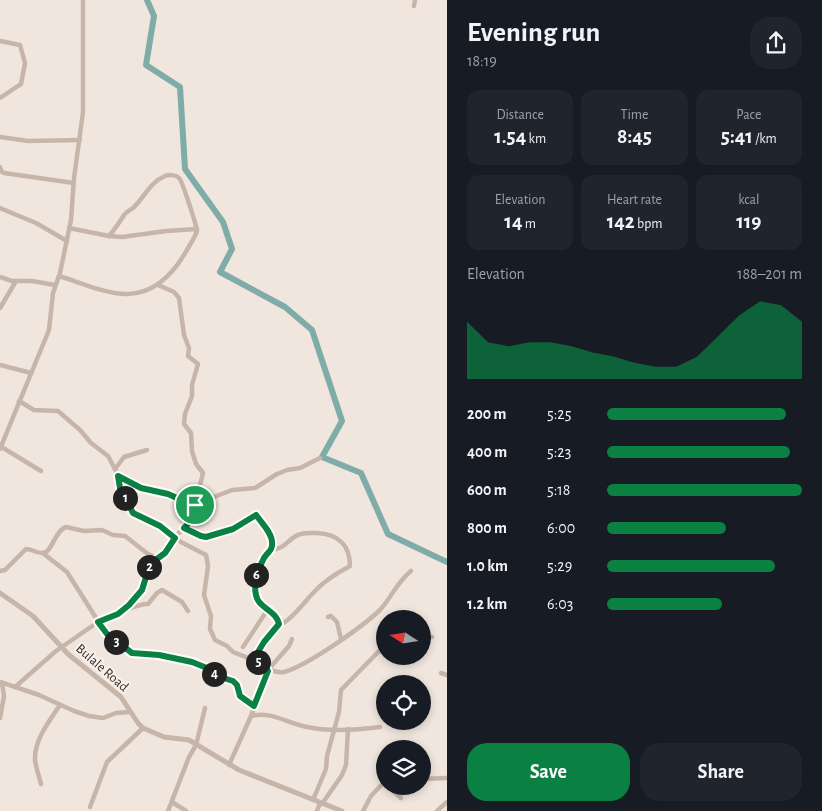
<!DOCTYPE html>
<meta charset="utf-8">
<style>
body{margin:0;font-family:"Alegreya Sans",sans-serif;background:#20242c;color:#f1f3f6;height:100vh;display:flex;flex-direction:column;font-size:19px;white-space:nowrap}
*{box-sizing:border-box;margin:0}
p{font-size:16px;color:#9ea1a6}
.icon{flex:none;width:28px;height:28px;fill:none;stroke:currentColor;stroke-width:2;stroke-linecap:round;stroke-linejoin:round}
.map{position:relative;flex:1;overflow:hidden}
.panel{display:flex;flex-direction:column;background:#171b24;width:375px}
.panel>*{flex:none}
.needle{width:32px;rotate:282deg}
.buttons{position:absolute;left:376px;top:610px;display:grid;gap:10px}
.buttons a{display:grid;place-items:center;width:55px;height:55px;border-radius:50%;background:#171b24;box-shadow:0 2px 8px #0003;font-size:25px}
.pin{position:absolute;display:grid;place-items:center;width:42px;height:42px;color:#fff;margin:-21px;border:2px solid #fff;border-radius:50%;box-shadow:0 1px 5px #0007}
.km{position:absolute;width:25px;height:25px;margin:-12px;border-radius:50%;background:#222;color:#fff;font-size:14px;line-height:25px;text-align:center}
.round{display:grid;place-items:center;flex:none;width:52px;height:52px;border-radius:20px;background:#20242c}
.headline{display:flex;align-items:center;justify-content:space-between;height:85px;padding:0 20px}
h1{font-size:28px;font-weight:700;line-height:38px}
.stats{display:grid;grid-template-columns:repeat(3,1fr);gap:8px;height:85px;padding:5px 20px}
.stats div{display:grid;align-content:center;border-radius:12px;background:#20242c;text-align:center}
.stats b{font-size:21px;font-weight:700}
.stats small{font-size:14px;font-weight:400}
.stats p{font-size:14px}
.chart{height:140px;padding:10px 20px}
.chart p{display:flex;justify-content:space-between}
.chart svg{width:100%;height:90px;margin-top:5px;fill:#0b8043;opacity:.7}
.primary-button{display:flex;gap:10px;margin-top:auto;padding:10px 20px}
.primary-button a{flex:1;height:58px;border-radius:20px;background:#0b8043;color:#fff;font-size:20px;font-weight:700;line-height:58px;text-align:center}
.primary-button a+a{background:#20242c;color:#f1f3f6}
ul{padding:0 20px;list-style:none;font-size:16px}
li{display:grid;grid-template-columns:80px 60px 1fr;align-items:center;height:38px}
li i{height:12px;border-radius:6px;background:#0b8043}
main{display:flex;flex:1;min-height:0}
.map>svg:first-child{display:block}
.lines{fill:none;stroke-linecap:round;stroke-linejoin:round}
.river{stroke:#7faba8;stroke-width:6}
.minor{stroke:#c7b5aa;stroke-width:4.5}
.tertiary{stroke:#c7b5aa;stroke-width:5}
.route-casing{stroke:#fff;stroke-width:10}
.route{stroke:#0b8043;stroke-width:6}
.labels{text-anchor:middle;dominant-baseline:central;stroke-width:4.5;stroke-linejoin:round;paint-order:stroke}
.street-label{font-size:14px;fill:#362c29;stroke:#f8f0ea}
</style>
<main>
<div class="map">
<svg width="447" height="811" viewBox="0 0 447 811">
<rect width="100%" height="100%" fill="#f0e6de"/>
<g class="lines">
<path class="river" d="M 147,0 L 154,16 L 146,65 L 180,87 L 185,169 L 223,222 L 232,249 L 220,272 L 285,307 L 312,330 L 342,421 L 322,457 L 361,473 L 388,534 L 447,562"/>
<g class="minor">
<path d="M 414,6 L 415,0"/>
<path d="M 0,41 L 20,45 L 25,63 L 21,84 L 0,98"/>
<path d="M 0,137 L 28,141 L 80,140"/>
<path d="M 0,167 L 2,172 L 4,173 L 74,183"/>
<path d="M 0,208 L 36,223 L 67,241"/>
<path d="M 69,228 L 109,236 L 122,237 L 166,231 L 197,229"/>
<path d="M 59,276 C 79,282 108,295 128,294 C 157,293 175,272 188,248 C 191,243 195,237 197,231 C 197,227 182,180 179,178 C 176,175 169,174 165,176 C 150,182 144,198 133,208 C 130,210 126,212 124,215 C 119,223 115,229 109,236"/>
<path d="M 0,277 L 12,281 L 32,281 L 55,285"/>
<path d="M 158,285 L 174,292 L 179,298 L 184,335 L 189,348 L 188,356 L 198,364 L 192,385 L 192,396 L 185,414 L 184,424 L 191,433 L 192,451 L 196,464 L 203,473 L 195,505"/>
<path d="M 0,308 L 16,281"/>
<path d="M 0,365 L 31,373"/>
<path d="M 19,401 L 34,410 L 58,411 L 80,430 L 91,443 L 108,456 L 116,471 L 121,488 L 133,513 L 160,526 L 181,542 L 206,555 L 208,566 L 204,595 L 211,616 L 210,629 L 215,640 L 227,646 L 233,652 L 261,663 L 267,670 L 251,716 L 229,765"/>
<path d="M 0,446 L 41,471"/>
<path d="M 0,449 L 49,330 L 53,293 L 60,273 L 71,220 L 74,178 L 83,112 L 83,0"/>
<path d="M 115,469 L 124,457 L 147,450"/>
<path d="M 118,476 L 141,487 L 168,493 L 202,509"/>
<path d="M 184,528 L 201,536 L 205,537 L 233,529 L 256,515 C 266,527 274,536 271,551"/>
<path d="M 44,554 L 67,572 L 103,629 L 120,645 L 134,653 L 159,655 L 191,662 L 212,671 L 217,676 L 234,681 L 240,696 L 254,706"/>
<path d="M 0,571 L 5,570 L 26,549 C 31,549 37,553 42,553 C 52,554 54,531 66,527 L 84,531 L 102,530 L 113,535 L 125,536 L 148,554 L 157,558"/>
<path d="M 125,610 C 132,608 142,603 148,604 L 157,593 L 162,590 L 182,602 L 188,611"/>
<path d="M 328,617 L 331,616 L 337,622 L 341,639"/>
<path d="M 422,636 L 432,637"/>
<path d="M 243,647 L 268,609"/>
<path d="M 257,661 L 255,657 L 258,652 L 279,624 C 275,610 258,608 256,595 C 253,583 259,560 269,552 C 273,549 279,549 283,546 C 288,543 292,537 298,535 C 305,532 310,533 317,533 C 338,534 350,545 350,566 C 337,573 325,580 315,591 C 305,601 291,621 278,626"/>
<path d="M 269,669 C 273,671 279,673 284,672 C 307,666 362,627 380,610 C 391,598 397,582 411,571"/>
<path d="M 268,670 L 289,646 L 292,639"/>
<path d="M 441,673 L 447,675"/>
<path d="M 0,682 L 39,695 L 74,711 L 89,716 L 103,718 L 116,713 L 130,712"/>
<path d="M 15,687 L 56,651 L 98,622 L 118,614 L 129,605 L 142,590 L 150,564 L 165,553 L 175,537 L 214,497 L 232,490 L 255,488 L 277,474 L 287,470 L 300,468 L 320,458"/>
<path d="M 251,716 C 272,711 286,723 307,727 C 330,732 357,730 380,727"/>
<path d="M 0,718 L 4,696 L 2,683"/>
<path d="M 422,779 L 447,778"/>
<path d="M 41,784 C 39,776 36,768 35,760 C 34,740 50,720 60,705"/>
<path d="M 388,786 L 401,798"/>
<path d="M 313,800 L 326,769 L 327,756 L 339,712 L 341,690 L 385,645"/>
<path d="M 172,802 L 186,811"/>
<path d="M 322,804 L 342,775 L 346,765 L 348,729"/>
<path d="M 90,807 L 107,762 L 143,728"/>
<path d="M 168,811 L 189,757 L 196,745 L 205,708"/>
<path d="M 317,811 L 320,803"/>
<path d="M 363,811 L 371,796 L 385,781"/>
<path d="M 437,811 L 447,802"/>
</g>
<path class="tertiary" d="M 0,593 L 33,616 L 68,654 L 121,697 L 138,723 L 143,728 L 164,737 L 189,740 L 239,770 L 342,811"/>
</g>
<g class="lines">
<g class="route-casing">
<path id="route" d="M 118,476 L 141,488 L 168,494 L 202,509 L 184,528 L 201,536 L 206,537 L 233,529 L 256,515 C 261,522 272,533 272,542 C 273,550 268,552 264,558 C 258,569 253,582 256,595 C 258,608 276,610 279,624 L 264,642 L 255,657 C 257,664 266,664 268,671 L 254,706 L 240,696 L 237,685 L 233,681 L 217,676 L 212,670 L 192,662 L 159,655 L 132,653 L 107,634 L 98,622 L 118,614 L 129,605 L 142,590 L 150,564 L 165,553 L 175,538 L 160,526 L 133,513 L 120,488 Z"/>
</g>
<use href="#route" class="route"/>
</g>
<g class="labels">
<g class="street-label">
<text transform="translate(102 668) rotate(41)">Bulale Road</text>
</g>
</g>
</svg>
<div class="buttons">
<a><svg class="needle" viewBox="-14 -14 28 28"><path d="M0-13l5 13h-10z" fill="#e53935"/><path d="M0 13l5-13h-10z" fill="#9ea1a6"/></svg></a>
<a><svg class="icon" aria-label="locate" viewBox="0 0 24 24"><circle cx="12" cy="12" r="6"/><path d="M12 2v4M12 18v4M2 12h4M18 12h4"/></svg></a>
<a><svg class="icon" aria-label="layers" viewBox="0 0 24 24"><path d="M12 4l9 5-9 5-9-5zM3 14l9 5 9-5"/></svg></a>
</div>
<div class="pin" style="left:195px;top:505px;background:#1e9e55"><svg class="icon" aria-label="arrive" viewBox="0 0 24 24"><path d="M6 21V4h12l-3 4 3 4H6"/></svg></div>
<b class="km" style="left:125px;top:498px">1</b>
<b class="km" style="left:149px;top:567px">2</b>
<b class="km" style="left:116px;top:642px">3</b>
<b class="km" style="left:214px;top:674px">4</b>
<b class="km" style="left:258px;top:662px">5</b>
<b class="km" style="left:256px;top:575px">6</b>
</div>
<section class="panel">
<div class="headline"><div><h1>Evening run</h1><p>18:19</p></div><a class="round"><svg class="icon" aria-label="share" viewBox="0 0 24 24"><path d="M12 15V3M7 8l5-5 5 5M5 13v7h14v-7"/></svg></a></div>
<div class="stats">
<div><p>Distance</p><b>1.54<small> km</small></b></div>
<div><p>Time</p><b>8:45</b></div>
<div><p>Pace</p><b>5:41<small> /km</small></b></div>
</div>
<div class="stats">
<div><p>Elevation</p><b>14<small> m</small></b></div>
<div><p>Heart rate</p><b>142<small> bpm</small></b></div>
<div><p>kcal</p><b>119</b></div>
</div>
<div class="chart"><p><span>Elevation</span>188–201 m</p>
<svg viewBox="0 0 160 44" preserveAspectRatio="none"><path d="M0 44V16L10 26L20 28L30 26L40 26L50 28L60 31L70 33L80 36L90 38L100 38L110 33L120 23L130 13L140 6L150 8L160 16V44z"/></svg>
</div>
<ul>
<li><b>200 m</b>5:25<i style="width:92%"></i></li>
<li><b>400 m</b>5:23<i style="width:94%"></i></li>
<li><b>600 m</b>5:18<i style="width:100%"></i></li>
<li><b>800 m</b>6:00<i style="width:61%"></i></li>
<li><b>1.0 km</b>5:29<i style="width:86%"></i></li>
<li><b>1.2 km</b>6:03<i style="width:59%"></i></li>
</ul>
<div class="primary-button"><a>Save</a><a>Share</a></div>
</section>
</main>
